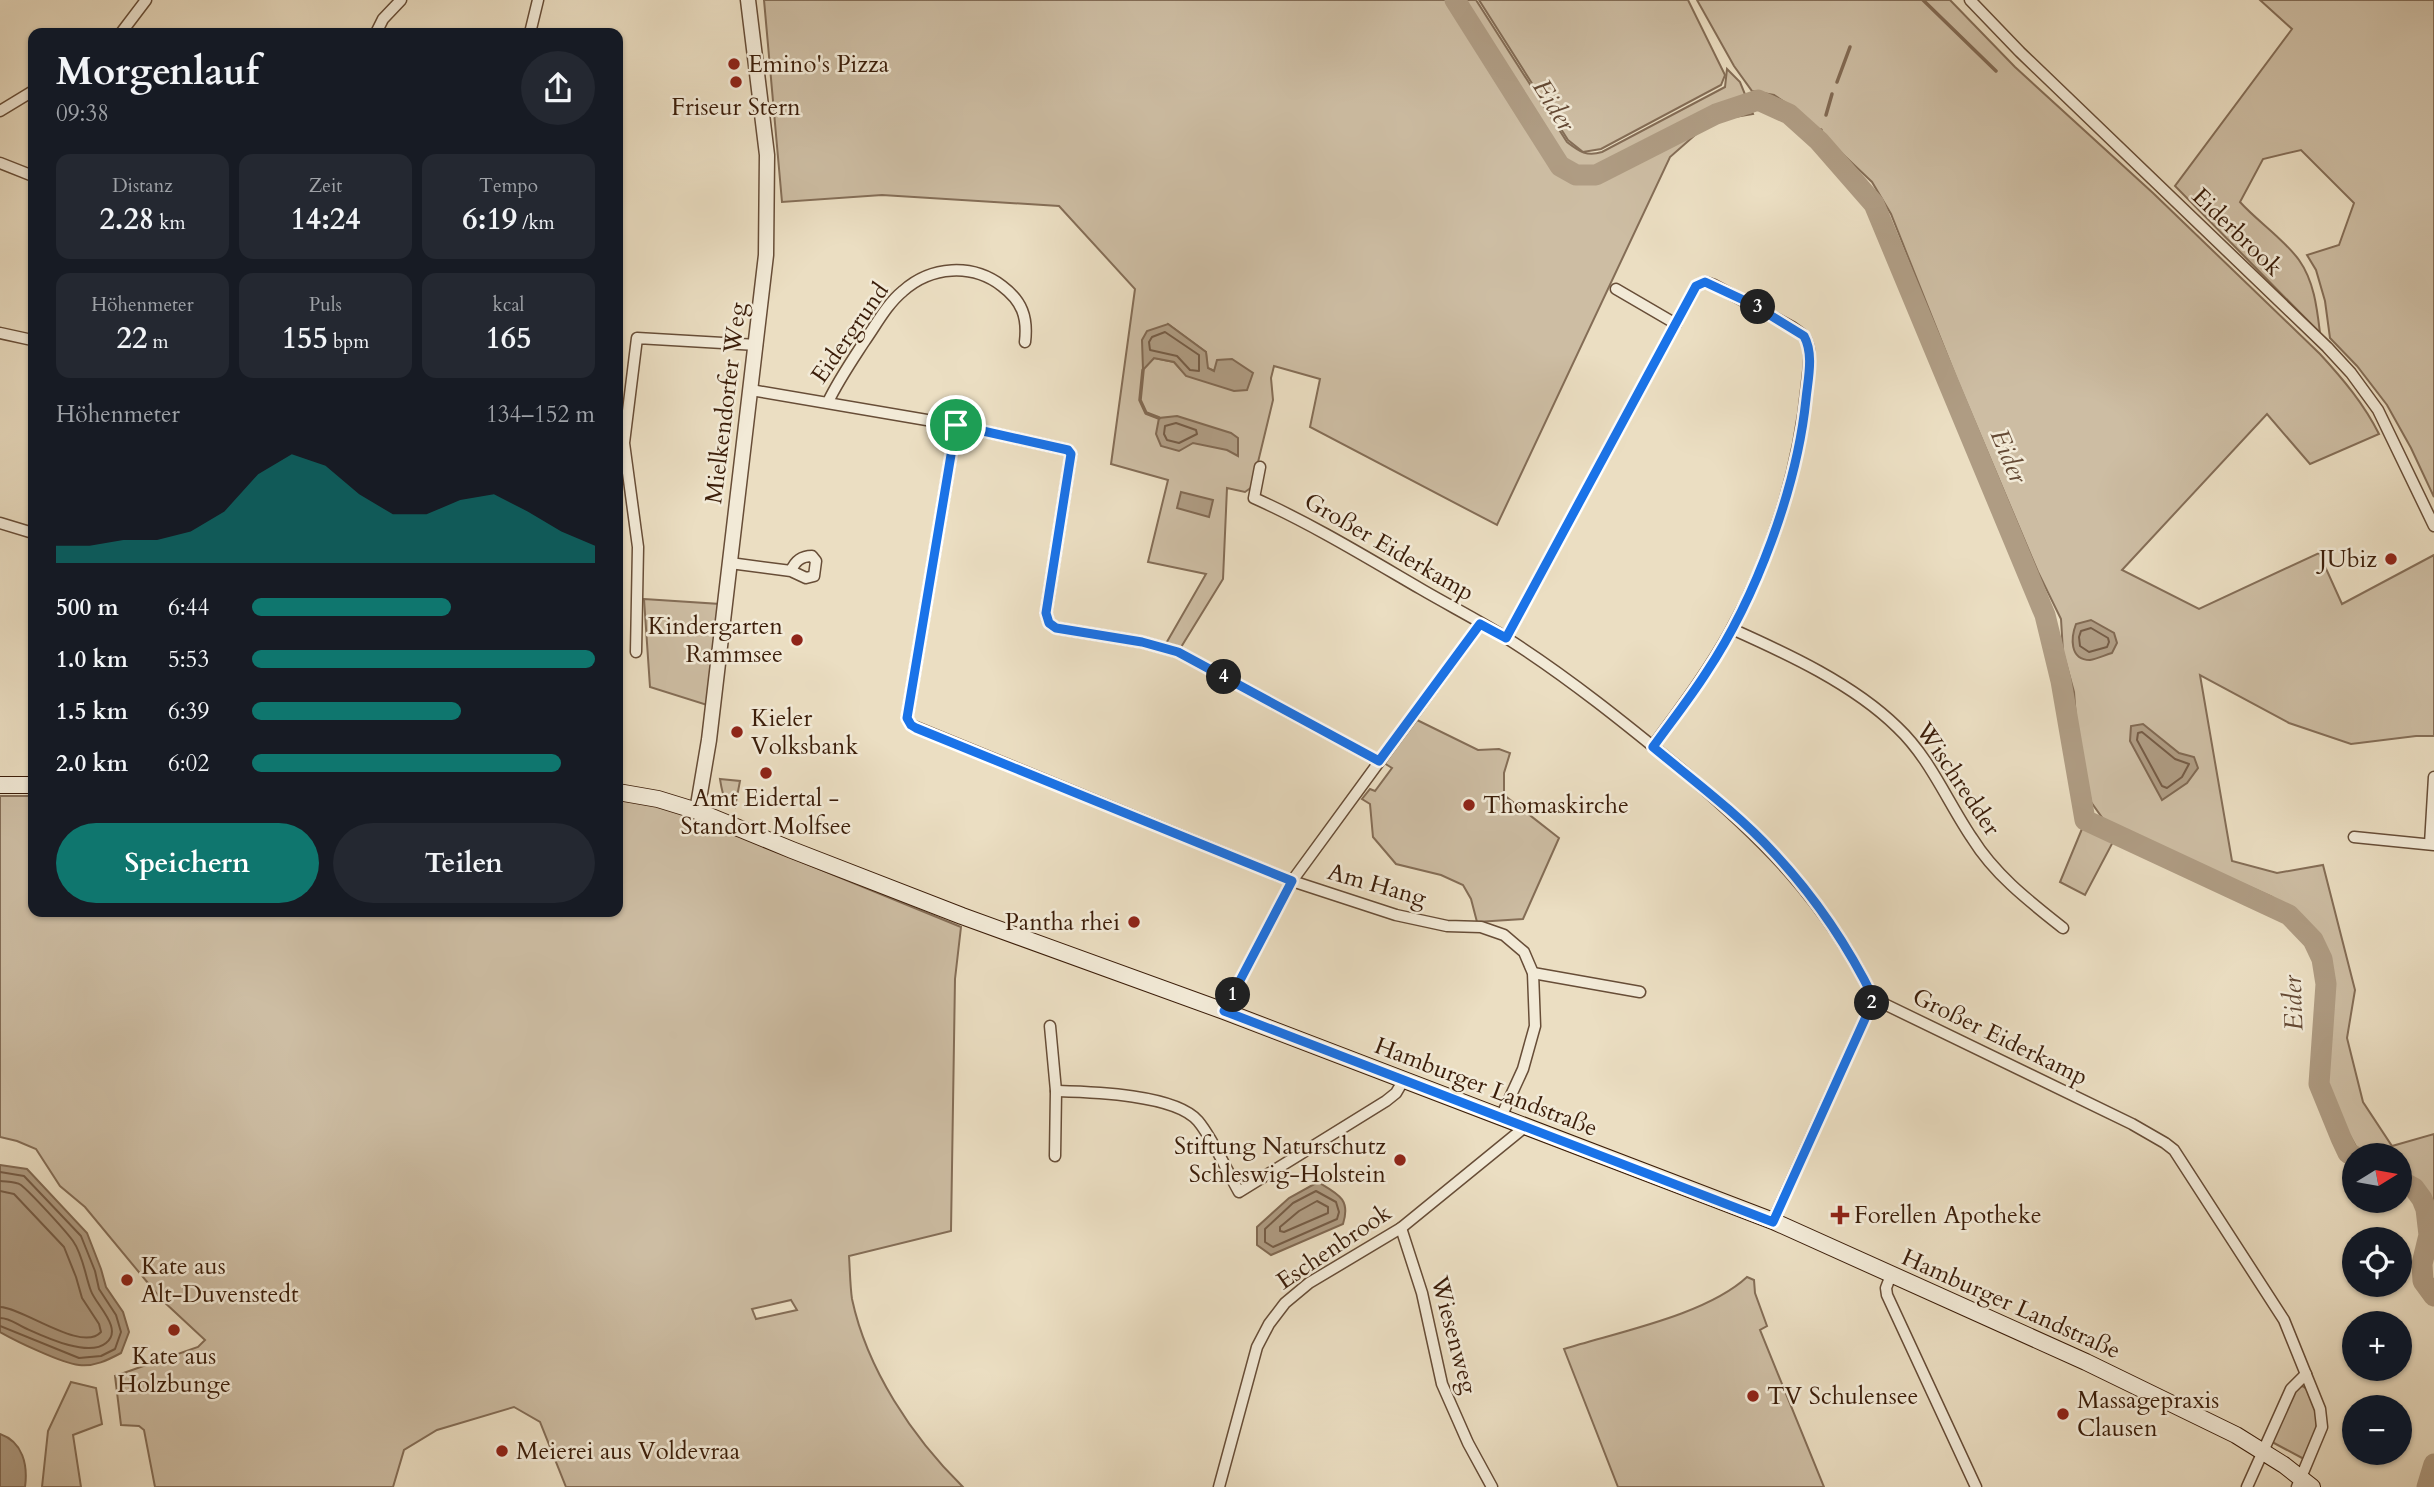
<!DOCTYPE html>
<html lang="de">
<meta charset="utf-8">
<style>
body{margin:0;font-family:Cardo,serif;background:#242831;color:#f1f3f6;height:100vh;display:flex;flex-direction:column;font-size:26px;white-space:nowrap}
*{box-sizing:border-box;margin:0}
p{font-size:23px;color:#9ea1a6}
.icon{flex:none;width:38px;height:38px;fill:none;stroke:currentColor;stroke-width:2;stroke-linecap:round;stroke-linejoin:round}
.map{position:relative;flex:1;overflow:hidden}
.panel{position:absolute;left:28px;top:28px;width:595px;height:889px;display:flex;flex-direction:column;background:#171b24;border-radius:14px;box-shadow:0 2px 5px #0004}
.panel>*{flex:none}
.needle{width:46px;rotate:79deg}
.tools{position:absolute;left:2342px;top:1143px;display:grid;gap:14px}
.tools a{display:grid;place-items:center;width:70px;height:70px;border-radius:50%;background:#171b24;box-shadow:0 2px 5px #0004;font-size:35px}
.pin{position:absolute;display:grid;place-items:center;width:60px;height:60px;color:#fff;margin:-30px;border:4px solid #fff;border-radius:50%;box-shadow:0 2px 7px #0007}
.km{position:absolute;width:35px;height:35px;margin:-18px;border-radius:50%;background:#222;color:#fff;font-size:19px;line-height:35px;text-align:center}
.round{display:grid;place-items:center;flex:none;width:74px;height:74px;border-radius:37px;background:#242831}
.headline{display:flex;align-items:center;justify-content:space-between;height:119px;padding:0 28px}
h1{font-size:38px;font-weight:700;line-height:52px}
.stats{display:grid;grid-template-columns:repeat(3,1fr);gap:10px;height:119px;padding:7px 28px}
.stats div{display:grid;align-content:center;border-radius:14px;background:#242831;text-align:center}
.stats b{font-size:30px;font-weight:700}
.stats small{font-size:19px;font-weight:400}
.stats p{font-size:19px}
.chart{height:196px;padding:14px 28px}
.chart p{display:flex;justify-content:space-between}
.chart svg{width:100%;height:126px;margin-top:7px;fill:#0f766e;opacity:.7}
.primary-button{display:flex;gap:14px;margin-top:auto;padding:14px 28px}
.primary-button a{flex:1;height:80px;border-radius:42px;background:#0f766e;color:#fff;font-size:28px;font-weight:700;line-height:80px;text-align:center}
.primary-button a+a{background:#242831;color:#f1f3f6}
ul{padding:0 28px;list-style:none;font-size:23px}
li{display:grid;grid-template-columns:112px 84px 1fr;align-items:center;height:52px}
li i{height:18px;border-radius:9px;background:#0f766e}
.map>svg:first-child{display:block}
.green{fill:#cdbda3;stroke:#846d56;stroke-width:2;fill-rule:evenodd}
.water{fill:#af9c83;stroke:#816952;stroke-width:2}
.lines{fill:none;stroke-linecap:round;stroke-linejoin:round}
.shore{stroke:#755c46;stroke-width:2}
.stream{stroke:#816952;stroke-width:3.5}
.river{stroke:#af9c83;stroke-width:21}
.minor-casing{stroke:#674d37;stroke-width:13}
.tertiary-casing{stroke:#674d37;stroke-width:17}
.secondary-casing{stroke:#3b1d09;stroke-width:18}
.minor{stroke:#f2ead7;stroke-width:10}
.tertiary{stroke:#f2ead7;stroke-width:14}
.secondary{stroke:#f2ead7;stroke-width:16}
.route-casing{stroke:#fff;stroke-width:14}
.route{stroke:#1a73e8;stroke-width:9}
.poi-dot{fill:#8f2418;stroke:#f2ead7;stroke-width:2.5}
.labels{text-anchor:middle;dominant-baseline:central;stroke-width:5;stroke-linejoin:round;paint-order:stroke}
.poi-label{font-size:24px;fill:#3b1d09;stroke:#f2ead7;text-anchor:start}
.street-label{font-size:24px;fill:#3b1d09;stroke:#f2ead7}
.water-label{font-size:26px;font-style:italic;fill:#644934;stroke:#f2ead7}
</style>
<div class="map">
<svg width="2434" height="1487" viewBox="0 0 2434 1487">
<rect width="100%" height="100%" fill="#ebdec2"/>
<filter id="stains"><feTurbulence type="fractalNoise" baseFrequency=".00286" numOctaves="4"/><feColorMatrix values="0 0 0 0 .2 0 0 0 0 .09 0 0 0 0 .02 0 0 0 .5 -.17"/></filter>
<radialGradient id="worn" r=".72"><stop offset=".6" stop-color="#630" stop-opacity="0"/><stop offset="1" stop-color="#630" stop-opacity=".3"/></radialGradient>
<g class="green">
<path d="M 764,0 L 1476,0 L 1567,142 C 1579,151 1586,157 1602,152 L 1725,87 L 1727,69 L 1740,82 L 1753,114 L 1711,121 L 1670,157 L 1497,525 L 1310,427 L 1320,379 L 1274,366 L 1271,378 L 1273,400 L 1252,487 L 1245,492 L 1227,488 L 1223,579 L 1178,652 L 1164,647 L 1206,574 L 1148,562 L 1168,480 L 1111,464 L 1135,289 L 1059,206 L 882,195 L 782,202 ZM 1168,324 L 1206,352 L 1207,368 L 1215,371 L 1187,376 L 1174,362 L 1154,358 L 1143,369 Z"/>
<path d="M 1479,0 L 1688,0 L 1725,75 L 1721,85 L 1601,149 L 1583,152 L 1568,140 Z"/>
<path d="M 1697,0 L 1950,0 L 2015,67 L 2153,193 L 2320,354 C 2343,379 2364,404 2379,434 L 2310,464 L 2267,414 L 2122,570 L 2199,609 L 2319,553 L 2342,604 L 2434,555 L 2434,736 L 2416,736 L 2351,744 L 2289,723 L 2200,675 L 2232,861 L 2277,873 L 2323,865 L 2355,990 L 2347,1038 L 2363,1102 L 2392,1146 L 2434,1134 L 2434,1209 L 2416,1179 L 2399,1171 L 2399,1155 L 2360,1154 C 2348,1131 2334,1111 2328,1086 C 2325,1071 2328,1053 2329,1038 C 2335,968 2337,936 2272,897 L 2106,823 L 2091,802 L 2077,732 L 2074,692 L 2063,652 L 2061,619 L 2038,572 L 1957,380 L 1891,214 L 1872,182 L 1795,109 L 1774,95 L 1752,91 L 1734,66 Z"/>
<path d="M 2260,0 L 2434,0 L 2434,497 L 2411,448 L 2387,405 L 2357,366 L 2330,338 L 2325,301 L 2316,270 L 2307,255 L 2339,245 L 2354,203 L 2301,150 L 2263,159 L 2240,202 C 2257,221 2284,239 2299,260 C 2314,281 2317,308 2320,333 L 2175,186 L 2292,29 Z"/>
<path d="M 644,599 L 720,604 L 707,705 L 650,687 Z"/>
<path d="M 1417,720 L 1478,750 L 1499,749 L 1510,753 L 1504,773 L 1504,795 L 1559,838 L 1523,919 L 1477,922 L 1471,899 L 1463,885 L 1441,875 L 1396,864 L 1373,837 L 1370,804 L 1362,799 L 1370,789 L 1375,791 L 1392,768 L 1384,763 Z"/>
<path d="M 720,779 L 740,781 L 735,807 C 723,802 722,791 720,779 Z"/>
<path d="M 618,795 L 658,803 L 961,927 L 955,979 L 951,1231 L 849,1256 C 850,1270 850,1285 852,1299 C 867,1369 912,1437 963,1487 L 566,1487 L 540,1422 L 514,1407 L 437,1430 L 404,1450 L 393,1487 L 155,1487 L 144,1430 L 139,1426 L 121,1425 L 115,1376 L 198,1347 L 205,1340 L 162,1300 L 85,1207 L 60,1186 L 36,1149 L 17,1141 L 0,1137 L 0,796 L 33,796 L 33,912 L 618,912 ZM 791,1300 L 797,1310 L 756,1319 L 752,1309 Z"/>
<path d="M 2084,824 L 2114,840 L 2085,895 L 2060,882 Z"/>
<path d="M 1747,1277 L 1754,1280 L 1755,1293 L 1767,1326 L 1760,1330 L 1824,1487 L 1618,1487 L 1564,1349 C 1618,1332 1706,1315 1747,1277 Z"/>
<path d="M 71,1382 L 96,1388 L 102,1424 L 73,1435 L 81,1487 L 42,1487 L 48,1431 Z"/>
<path d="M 2302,1386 L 2307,1389 C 2322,1423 2319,1426 2304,1459 L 2272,1442 L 2297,1387 Z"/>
</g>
<g class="water">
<path d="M 1168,324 L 1206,352 L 1208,368 L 1214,371 L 1217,360 L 1232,359 L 1253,373 L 1247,390 L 1234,391 L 1186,376 L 1174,362 L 1154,358 L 1143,370 L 1142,340 L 1147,331 Z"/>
<path d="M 1177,416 L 1231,433 L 1238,438 L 1238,456 L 1227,450 L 1193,443 L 1179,451 L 1161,446 L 1156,434 L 1159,418 Z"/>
<path d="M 1181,492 L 1213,500 L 1209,517 L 1177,508 Z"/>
<path d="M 2091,620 L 2114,633 L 2117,643 L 2112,653 C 2105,655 2097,659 2090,660 C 2069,660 2071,637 2076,624 Z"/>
<path d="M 2143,724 L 2179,753 L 2194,757 L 2198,768 L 2187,783 L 2162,800 L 2130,741 L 2131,726 Z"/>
<path d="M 0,1165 L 27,1169 L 87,1233 L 101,1269 L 106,1287 L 123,1312 L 129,1332 L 121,1353 C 108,1360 94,1367 79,1365 C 61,1363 16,1341 0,1332 Z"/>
<path d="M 1318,1182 C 1338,1194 1351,1199 1343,1224 L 1271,1255 L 1257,1245 L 1257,1227 L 1289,1198 Z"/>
<path d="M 0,1434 C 23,1442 28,1465 25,1487 L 0,1487 Z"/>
</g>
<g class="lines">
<g class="shore">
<path d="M 1165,332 L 1199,355 L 1199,371 L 1190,370 L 1177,356 L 1150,350 L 1149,342 L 1152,337 Z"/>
<path d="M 1176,423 L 1196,430 L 1197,434 L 1179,443 L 1167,440 L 1164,434 L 1165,426 Z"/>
<path d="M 2091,628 L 2108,638 L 2109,642 L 2107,647 L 2089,652 L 2080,646 L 2079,637 L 2081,631 Z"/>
<path d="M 2142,732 L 2175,759 L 2189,764 L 2182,777 L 2167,788 L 2162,786 L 2137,740 L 2138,733 Z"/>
<path d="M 0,1172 L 24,1176 L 81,1236 L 95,1271 L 99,1289 L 116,1315 L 121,1332 L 115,1349 L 101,1356 L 79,1358 L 0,1326"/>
<path d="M 0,1181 C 7,1182 15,1181 21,1185 C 31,1193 65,1230 73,1241 C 83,1255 85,1275 91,1291 C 96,1305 124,1329 106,1343 C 88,1358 43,1336 25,1328 C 16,1324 10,1318 0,1318"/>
<path d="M 0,1191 L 14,1194 L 64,1247 L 76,1277 L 82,1298 L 99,1324 L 101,1332 C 82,1353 24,1308 0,1307"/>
<path d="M 1316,1191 L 1336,1202 L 1339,1212 L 1337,1219 L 1273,1247 L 1265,1242 L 1265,1229 L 1293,1203 Z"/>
<path d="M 1317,1201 L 1328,1207 L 1328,1213 L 1284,1232 L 1280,1231 L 1280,1227 L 1299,1211 Z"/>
</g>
<g class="stream">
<path d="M 1923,0 L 1996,71"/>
<path d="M 1837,82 L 1850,47"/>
<path d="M 1826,115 L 1832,94"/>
<path d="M 1819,141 L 1821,130"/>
<path d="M 1143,370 L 1140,400 L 1146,413 L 1159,418"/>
</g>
<g class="river">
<path d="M 1455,0 L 1560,166 L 1576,175 L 1596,175 L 1716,114 L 1758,100 L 1789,114 L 1819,141 L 1874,204 L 2045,615 L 2061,681 L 2085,820 L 2289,915 L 2313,940 L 2322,959 L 2326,984 L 2319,1084 L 2341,1138 L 2348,1153 L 2354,1156"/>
<path d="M 2399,1180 L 2414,1188 L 2422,1199 L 2426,1209 L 2429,1235 L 2422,1264 L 2423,1281 L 2434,1296"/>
<path d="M 2427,1487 L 2434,1464"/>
</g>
<g class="minor-casing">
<g id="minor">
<path d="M 1970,0 L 2020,52 L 2327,347 L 2351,373 L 2378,410 L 2434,526"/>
<path d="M 121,33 L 146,0"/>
<path d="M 376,33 L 383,19 L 401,0"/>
<path d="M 530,33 L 538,0"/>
<path d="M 0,111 L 33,91"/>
<path d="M 0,163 L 33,176"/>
<path d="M 1616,289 L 1676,324"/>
<path d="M 0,333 L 32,340"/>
<path d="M 751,390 L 956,425 L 1068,450 L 1071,454 L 1046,613 L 1049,623 L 1056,628 L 1142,642 L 1178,652 L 1379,761"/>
<path d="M 828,402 C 838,381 851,362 864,342 C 876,325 887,304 903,291 C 931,266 972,263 1002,286 C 1022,301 1028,317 1025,342"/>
<path d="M 956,425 L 907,718 L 911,725 L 1292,881 L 1396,915 L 1447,926 L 1481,927 L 1504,935 L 1524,952 L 1533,973 L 1535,1026 L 1523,1069 L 1501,1117"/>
<path d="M 1260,467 L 1254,498 C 1312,524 1366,557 1421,589 C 1450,606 1480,621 1508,639 C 1569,678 1626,724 1682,770 C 1764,840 1826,900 1874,999 L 2132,1124 L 2165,1143 L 2174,1150 L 2284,1320 L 2320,1409 L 2322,1427 L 2297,1487"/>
<path d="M 0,523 L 33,533"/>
<path d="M 730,563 L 791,571 L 806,578 L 814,576 L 816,561 L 812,556 C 801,556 795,561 791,571"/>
<path d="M 1732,629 C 1788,654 1853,684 1897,727 C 1930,758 1947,801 1972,838 C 1995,875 2029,901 2063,928"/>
<path d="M 1506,638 L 1696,286 L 1705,282 L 1714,285 L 1792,327 C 1798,331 1805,335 1807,342 C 1812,355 1808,372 1807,384 C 1799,469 1772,557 1730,632 C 1708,672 1680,709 1653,746"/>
<path d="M 636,652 L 638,547 L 624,443 L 637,338 L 757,345"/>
<path d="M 2354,837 L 2434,845"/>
<path d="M 2430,844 L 2434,777"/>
<path d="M 1533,973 L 1640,992"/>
<path d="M 1224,1011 L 1292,881 L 1480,624"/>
<path d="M 1050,1026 L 1056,1091 L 1055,1156"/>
<path d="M 1056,1091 C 1090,1092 1175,1094 1198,1121 C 1213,1139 1227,1171 1239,1192 L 1386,1101 L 1396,1093 L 1403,1081"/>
<path d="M 1773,1221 L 1874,999"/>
<path d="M 1401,1228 L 1422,1293 L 1442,1384 L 1468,1443 L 1492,1487"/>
<path d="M 1891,1275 L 1886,1288 L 1887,1295 L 1976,1487"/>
<path d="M 1219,1487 L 1257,1347 L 1269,1324 L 1285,1303 L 1309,1283 L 1401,1228 L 1526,1126"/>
<path d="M 2247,1487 L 2291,1389 L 2306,1374"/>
</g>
</g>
<g class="tertiary-casing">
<path id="tertiary" d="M 697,811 L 709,740 L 766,255 L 767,155 L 748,0"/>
</g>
<g class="secondary-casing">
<g id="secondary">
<path d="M 0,785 L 33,785"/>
<path d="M 618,792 L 658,799 L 697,811 L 792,850 L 962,916 L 1224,1011 L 1773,1221 L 2086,1362 L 2236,1435 L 2284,1465 L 2312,1487"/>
</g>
</g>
<use href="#minor" class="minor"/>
<use href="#tertiary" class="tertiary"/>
<use href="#secondary" class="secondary"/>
</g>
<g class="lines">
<g class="route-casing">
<path id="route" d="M 1705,282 L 1752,304 L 1804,336 C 1814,354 1808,379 1806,399 C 1797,488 1756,598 1706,673 C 1690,698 1671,722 1653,747 C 1694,781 1738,814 1774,853 C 1815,897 1848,946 1874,999 L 1773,1222 L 1224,1011 L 1292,881 L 916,728 L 911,725 L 907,718 L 956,425 L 1068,450 L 1071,454 L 1046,613 L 1049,623 L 1056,628 L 1142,642 L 1178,652 L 1379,761 L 1480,624 L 1506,638 L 1696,286 Z"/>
</g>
<use href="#route" class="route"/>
</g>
<g class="poi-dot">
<circle cx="734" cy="64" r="7"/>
<circle cx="736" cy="82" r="7"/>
<circle cx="2391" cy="559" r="7"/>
<circle cx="797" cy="640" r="7"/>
<circle cx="737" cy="732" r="7"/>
<circle cx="766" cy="773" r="7"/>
<circle cx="1469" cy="805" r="7"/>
<circle cx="1134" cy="922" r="7"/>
<circle cx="1400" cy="1160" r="7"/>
<path d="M1836.5 1204.5h7v7h7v7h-7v7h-7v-7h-7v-7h7z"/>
<circle cx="127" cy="1280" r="7"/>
<circle cx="174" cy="1330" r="7"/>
<circle cx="1753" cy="1396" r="7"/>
<circle cx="2063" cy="1414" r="7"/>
<circle cx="502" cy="1451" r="7"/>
</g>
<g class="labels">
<g class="poi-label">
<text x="748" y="64">Emino's Pizza</text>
<text x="736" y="107" text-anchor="middle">Friseur Stern</text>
<text x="2377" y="559" text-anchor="end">JUbiz</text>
<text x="783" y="626" text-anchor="end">Kindergarten<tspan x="783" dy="28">Rammsee</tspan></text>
<text x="751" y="718">Kieler<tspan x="751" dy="28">Volksbank</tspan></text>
<text x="766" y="798" text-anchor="middle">Amt Eidertal -<tspan x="766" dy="28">Standort Molfsee</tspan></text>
<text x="1483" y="805">Thomaskirche</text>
<text x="1120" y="922" text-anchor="end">Pantha rhei</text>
<text x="1386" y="1146" text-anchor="end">Stiftung Naturschutz<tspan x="1386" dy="28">Schleswig-Holstein</tspan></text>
<text x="1854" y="1215">Forellen Apotheke</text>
<text x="141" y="1266">Kate aus<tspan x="141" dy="28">Alt-Duvenstedt</tspan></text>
<text x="174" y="1356" text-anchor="middle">Kate aus<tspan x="174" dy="28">Holzbunge</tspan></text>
<text x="1767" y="1396">TV Schulensee</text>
<text x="2077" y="1400">Massagepraxis<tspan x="2077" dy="28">Clausen</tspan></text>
<text x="516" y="1451">Meierei aus Voldevraa</text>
</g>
<g class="street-label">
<text transform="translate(2237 232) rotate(44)">Eiderbrook</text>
<text transform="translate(850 333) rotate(-55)">Eidergrund</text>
<text transform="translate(726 403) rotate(-83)">Mielkendorfer Weg</text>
<text transform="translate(1389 547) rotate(30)">Großer Eiderkamp</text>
<text transform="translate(1958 779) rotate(56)">Wischredder</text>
<text transform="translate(1377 885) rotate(16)">Am Hang</text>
<text transform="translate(2000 1037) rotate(26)">Großer Eiderkamp</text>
<text transform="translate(1486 1087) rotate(21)">Hamburger Landstraße</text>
<text transform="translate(1334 1247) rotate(-34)">Eschenbrook</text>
<text transform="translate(2011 1304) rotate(24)">Hamburger Landstraße</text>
<text transform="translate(1454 1335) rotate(75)">Wiesenweg</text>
</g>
<g class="water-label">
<text transform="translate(1554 105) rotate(58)">Eider</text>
<text transform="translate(2009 456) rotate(67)">Eider</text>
<text transform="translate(2293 1003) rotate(-92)">Eider</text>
</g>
</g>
<rect width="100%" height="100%" filter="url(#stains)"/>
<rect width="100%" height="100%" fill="url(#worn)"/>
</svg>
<div class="tools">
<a><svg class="needle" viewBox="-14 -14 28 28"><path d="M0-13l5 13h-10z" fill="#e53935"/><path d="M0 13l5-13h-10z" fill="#9ea1a6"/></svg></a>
<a><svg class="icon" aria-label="locate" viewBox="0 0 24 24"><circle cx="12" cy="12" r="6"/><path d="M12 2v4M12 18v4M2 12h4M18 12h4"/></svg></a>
<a>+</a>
<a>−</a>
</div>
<div class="pin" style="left:956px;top:425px;background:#1e9e55"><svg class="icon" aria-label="arrive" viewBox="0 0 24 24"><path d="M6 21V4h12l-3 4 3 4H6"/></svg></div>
<b class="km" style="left:1233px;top:995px">1</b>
<b class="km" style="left:1872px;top:1003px">2</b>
<b class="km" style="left:1758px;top:307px">3</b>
<b class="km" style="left:1224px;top:677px">4</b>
<section class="panel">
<div class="headline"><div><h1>Morgenlauf</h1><p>09:38</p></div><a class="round"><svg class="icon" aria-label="share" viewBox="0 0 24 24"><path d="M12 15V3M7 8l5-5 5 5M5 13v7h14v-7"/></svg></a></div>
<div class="stats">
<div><p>Distanz</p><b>2.28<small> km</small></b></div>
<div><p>Zeit</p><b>14:24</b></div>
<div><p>Tempo</p><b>6:19<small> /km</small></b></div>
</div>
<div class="stats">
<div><p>Höhenmeter</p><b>22<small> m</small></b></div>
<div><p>Puls</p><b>155<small> bpm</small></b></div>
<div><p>kcal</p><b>165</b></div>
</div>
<div class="chart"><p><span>Höhenmeter</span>134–152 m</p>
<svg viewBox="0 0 160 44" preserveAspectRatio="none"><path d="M0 44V38L10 38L20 36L30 36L40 33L50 26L60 13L70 6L80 10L90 20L100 27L110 27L120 22L130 20L140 26L150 33L160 38V44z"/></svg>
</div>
<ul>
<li><b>500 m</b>6:44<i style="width:58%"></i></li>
<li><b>1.0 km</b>5:53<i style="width:100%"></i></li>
<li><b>1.5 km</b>6:39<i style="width:61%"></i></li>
<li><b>2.0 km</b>6:02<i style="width:90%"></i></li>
</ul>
<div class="primary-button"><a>Speichern</a><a>Teilen</a></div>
</section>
</div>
